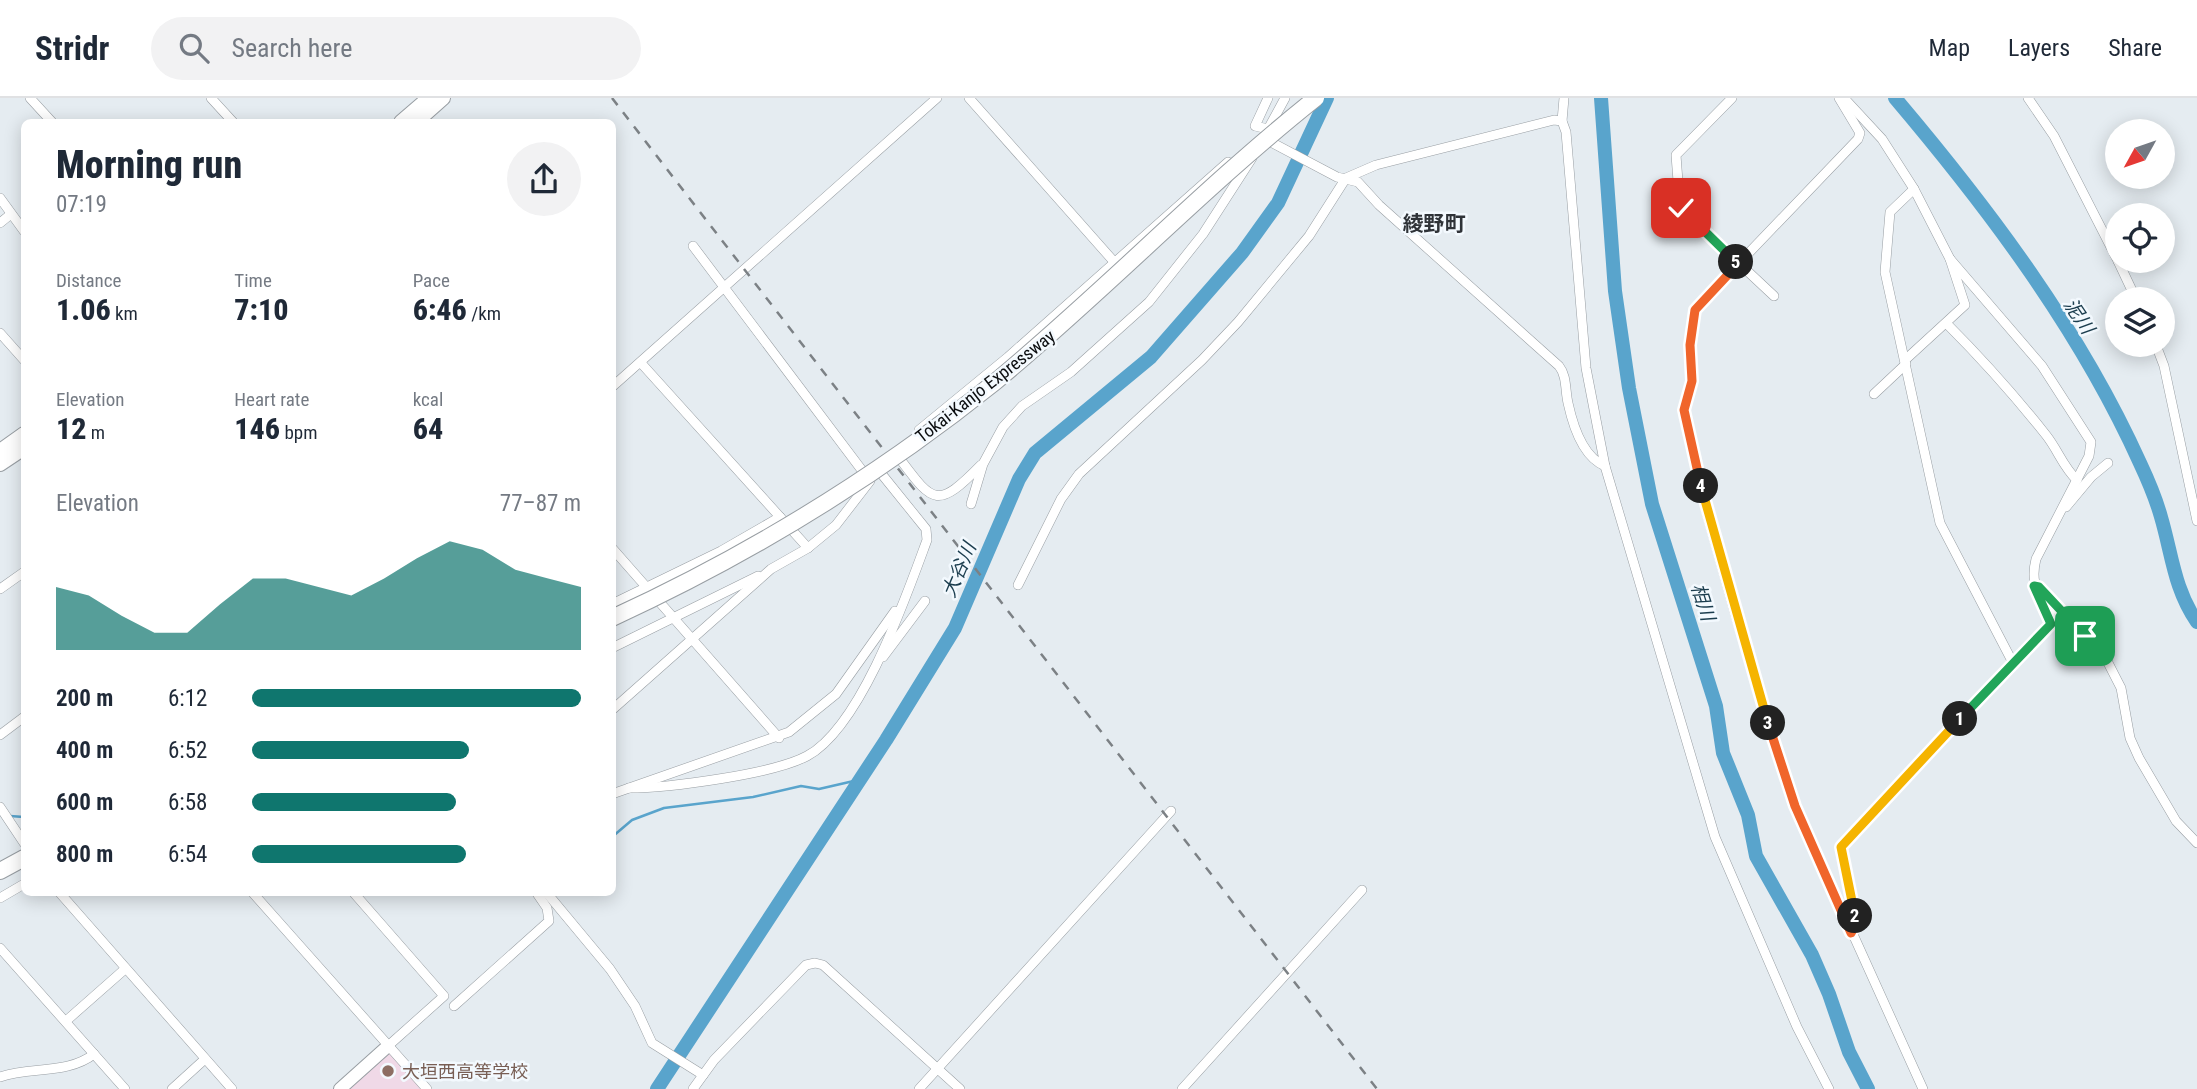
<!DOCTYPE html>
<meta charset="utf-8">
<style>
body{margin:0;font-family:"Roboto Condensed","Noto Sans JP",sans-serif;background:#f2f2f3;color:#1f2937;height:100vh;display:flex;flex-direction:column;font-size:26px;white-space:nowrap}
*{box-sizing:border-box;margin:0}
p{font-size:23px;color:#747a83}
.icon{flex:none;width:38px;height:38px;fill:none;stroke:currentColor;stroke-width:2;stroke-linecap:round;stroke-linejoin:round}
.map{position:relative;flex:1;overflow:hidden}
.details{position:absolute;left:21px;top:21px;width:595px;height:777px;display:flex;flex-direction:column;background:#fff;border-radius:10px;box-shadow:0 4px 18px #0003}
.details>*{flex:none}
.needle{width:46px;rotate:230deg}
.buttons{position:absolute;left:2105px;top:21px;display:grid;gap:14px}
.buttons a{display:grid;place-items:center;width:70px;height:70px;border-radius:50%;background:#fff;box-shadow:0 4px 18px #0003;font-size:35px}
.pin{position:absolute;display:grid;place-items:center;width:60px;height:60px;color:#fff;margin:-30px;border-radius:14px;box-shadow:0 4px 10px #0006}
.km{position:absolute;width:35px;height:35px;margin:-18px;border-radius:50%;background:#222;color:#fff;font-size:19px;line-height:35px;text-align:center}
.round{display:grid;place-items:center;flex:none;width:74px;height:74px;border-radius:37px;background:#f2f2f3}
.headline{display:flex;align-items:center;justify-content:space-between;height:119px;padding:0 35px}
h1{font-size:38px;font-weight:800;line-height:52px}
.figures{display:grid;grid-template-columns:repeat(3,1fr);gap:10px;height:119px;padding:7px 35px}
.figures div{display:grid;align-content:center}
.figures b{font-size:30px;font-weight:800}
.figures small{font-size:19px;font-weight:400}
.figures p{font-size:19px}
.chart{height:196px;padding:14px 35px}
.chart p{display:flex;justify-content:space-between}
.chart svg{width:100%;height:126px;margin-top:7px;fill:#0f766e;opacity:.7}
ul{padding:0 35px;list-style:none;font-size:23px}
li{display:grid;grid-template-columns:112px 84px 1fr;align-items:center;height:52px}
li i{height:18px;border-radius:9px;background:#0f766e}
header{display:flex;align-items:center;gap:42px;box-sizing:border-box;height:98px;padding:0 35px;background:#fff;border-bottom:2px solid #e0e1e3}
header strong{font-size:33px}
nav{display:flex;gap:38px;margin-inline-start:auto;font-size:24px}
.search{width:490px;height:63px;background:#f2f2f3;display:flex;align-items:center;gap:18px;box-sizing:border-box;padding:0 24px;border-radius:38px;color:#747a83;font-size:26px}
.map>svg:first-child{display:block}
.education{fill:#f0d9e7}
.lines{fill:none;stroke-linecap:round;stroke-linejoin:round}
.stream{stroke:#59a4cc;stroke-width:2.5}
.river{stroke:#59a4cc;stroke-width:14}
.street-casing{stroke:#989ea3;stroke-width:10}
.secondary-casing{stroke:#989ea3;stroke-width:14}
.primary-casing{stroke:#989ea3;stroke-width:16}
.highway-casing{stroke:#989ea3;stroke-width:18}
.street{stroke:#fff;stroke-width:9}
.secondary{stroke:#fff;stroke-width:12}
.primary{stroke:#fff;stroke-width:14}
.highway{stroke:#fff;stroke-width:16}
.rail{stroke:#7c8185;stroke-width:2.5;stroke-dasharray:9 9;stroke-linecap:butt}
.highway-bridge-casing{stroke:#989ea3;stroke-width:18;stroke-linecap:butt}
.highway-bridge{stroke:#fff;stroke-width:16}
.split-1-casing{stroke:#fff;stroke-width:14}
.split-2-casing{stroke:#fff;stroke-width:14}
.split-3-casing{stroke:#fff;stroke-width:14}
.split-4-casing{stroke:#fff;stroke-width:14}
.split-5-casing{stroke:#fff;stroke-width:14}
.split-6-casing{stroke:#fff;stroke-width:14}
.split-1{stroke:#22a559;stroke-width:9}
.split-2{stroke:#f5b400;stroke-width:9}
.split-3{stroke:#f0652b;stroke-width:9}
.split-4{stroke:#f5b400;stroke-width:9}
.split-5{stroke:#f0652b;stroke-width:9}
.split-6{stroke:#22a559;stroke-width:9}
.education-dot{fill:#8d6e63;stroke:#f3f9fe;stroke-width:2.5}
.labels{text-anchor:middle;dominant-baseline:central;stroke-width:5;stroke-linejoin:round;paint-order:stroke}
.street-label{font-size:18px;fill:#0b0d0f;stroke:#f3f9fe}
.education-label{font-size:18px;fill:#785e54;stroke:#f3f9fe;text-anchor:start}
.water-label{font-size:19px;font-style:italic;fill:#1b3d4e;stroke:#f3f9fe}
.quarter-label{font-size:21px;font-weight:bold;fill:#2f3338;stroke:#f3f9fe}
</style>
<header>
<strong>Stridr</strong>
<div class="search"><svg class="icon" aria-label="search" viewBox="0 0 24 24"><circle cx="10" cy="10" r="6"/><path d="M15 15l6 6"/></svg>Search here</div>
<nav><a>Map</a><a>Layers</a><a>Share</a></nav>
</header>
<div class="map">
<svg width="2197" height="991" viewBox="0 0 2197 991">
<rect width="100%" height="100%" fill="#e5ecf1"/>
<path class="education" d="M 390,954 L 422,991 L 349,991 Z"/>
<g class="lines">
<g class="stream">
<path d="M 10,718 L 24,719"/>
<path d="M 612,739 L 632,722 L 664,710 L 753,699 L 801,688 L 819,691 L 858,682"/>
</g>
<g class="river">
<path d="M 1601,0 L 1615,193 L 1629,290 L 1652,406 L 1716,608 L 1723,655 L 1748,717 L 1756,758 L 1812,857 L 1829,896 L 1849,954 L 1868,991"/>
<path d="M 1895,0 C 1989,111 2080,232 2140,365 C 2148,382 2156,401 2161,419 C 2172,456 2174,491 2197,524"/>
<path d="M 657,991 L 886,642 L 955,530 L 1019,381 L 1035,355 L 1151,259 L 1242,155 L 1278,105 L 1327,0"/>
</g>
<g class="street-casing">
<g id="street">
<path d="M 30,0 L 52,24"/>
<path d="M 211,0 L 233,24"/>
<path d="M 969,0 L 1116,166"/>
<path d="M 1268,0 L 1255,28 L 1268,31"/>
<path d="M 1564,0 L 1562,23 L 1566,34 L 1586,270 L 1605,368 L 1715,739 L 1797,929 L 1829,991"/>
<path d="M 1732,0 L 1676,57 L 1680,110 L 1774,198"/>
<path d="M 1839,0 L 1860,35 L 1858,41 L 1694,212 L 1690,247 L 1692,283 L 1684,312 L 1707,415 L 1735,515 L 1795,708 L 1923,991"/>
<path d="M 1844,0 L 1882,41 L 1914,91 L 1950,161 L 1965,207 L 1905,262"/>
<path d="M 2028,0 L 2054,38 L 2118,163"/>
<path d="M 1266,35 L 1285,0"/>
<path d="M 1265,41 L 1337,79 L 1358,84 L 1379,107 L 1559,268 C 1567,278 1565,292 1568,305 C 1573,328 1583,359 1605,368"/>
<path d="M 1914,91 L 1890,114 L 1885,174 L 1940,425 L 2013,565"/>
<path d="M 0,100 L 24,133"/>
<path d="M 0,125 L 11,116"/>
<path d="M 2118,163 L 2136,201"/>
<path d="M 1947,226 C 1982,261 2015,298 2046,337 C 2058,352 2063,369 2077,382"/>
<path d="M 0,235 L 24,262"/>
<path d="M 2156,247 L 2164,268 L 2197,423"/>
<path d="M 641,265 L 808,450"/>
<path d="M 612,289 L 937,0"/>
<path d="M 1874,296 L 1906,266"/>
<path d="M 919,332 L 1008,259 L 1228,64"/>
<path d="M 895,360 L 897,357 C 933,405 936,413 981,367"/>
<path d="M 971,406 L 983,366 L 1003,329 L 1022,308 L 1071,274 L 1149,204 L 1203,136 L 1252,60"/>
<path d="M 2066,409 L 2091,379 L 2108,365"/>
<path d="M 612,450 L 779,640"/>
<path d="M 1018,487 L 1061,401 L 1079,376 L 1202,262 L 1238,224 L 1309,138 L 1346,80 L 1376,67 L 1554,22 L 1562,23"/>
<path d="M 2035,489 L 2102,553 L 2121,590 L 2130,640 L 2139,660 L 2176,723 L 2197,745"/>
<path d="M 0,491 L 24,474"/>
<path d="M 612,506 L 721,453 L 780,419"/>
<path d="M 612,550 L 758,478"/>
<path d="M 883,559 L 925,503"/>
<path d="M 612,612 L 771,471 L 808,450 L 836,427 L 870,383 L 693,148"/>
<path d="M 0,637 L 24,619"/>
<path d="M 629,690 C 668,690 774,676 807,658 C 861,629 906,499 927,442 L 926,431 L 880,374"/>
<path d="M 612,696 L 789,634 L 836,596 L 895,513"/>
<path d="M 0,709 L 24,745"/>
<path d="M 59,794 L 232,991"/>
<path d="M 252,794 L 427,991"/>
<path d="M 353,794 L 444,898 L 388,948"/>
<path d="M 546,794 L 610,871 L 635,908 L 652,945 L 703,977"/>
<path d="M 0,800 L 24,786"/>
<path d="M 1851,835 L 1856,826 L 1841,749 L 2051,526 C 2046,499 2028,493 2036,461 L 2089,358 L 2091,344 L 2042,268 L 1950,161"/>
<path d="M 0,850 L 125,991"/>
<path d="M 454,908 L 549,823 L 547,810 L 536,794"/>
<path d="M 66,923 L 125,871"/>
<path d="M 0,979 C 30,968 67,977 94,956"/>
<path d="M 172,991 L 205,961"/>
<path d="M 693,991 L 714,962 L 806,867 L 815,865 L 823,867 L 960,991"/>
<path d="M 919,991 L 1171,713"/>
<path d="M 1182,991 L 1362,792"/>
</g>
</g>
<g class="secondary-casing">
<path id="secondary" d="M 340,991 L 388,948"/>
</g>
<g class="primary-casing">
<g id="primary">
<path d="M 401,24 L 429,0"/>
<path d="M 416,24 L 443,0"/>
<path d="M 0,353 L 24,336"/>
<path d="M 0,366 L 24,350"/>
</g>
</g>
<g class="highway-casing">
<path id="highway" d="M 0,773 L 24,760"/>
</g>
<use href="#street" class="street"/>
<use href="#secondary" class="secondary"/>
<use href="#primary" class="primary"/>
<use href="#highway" class="highway"/>
<path class="rail" d="M 612,0 L 1377,991"/>
<g class="highway-bridge-casing">
<path id="highway-bridge" d="M 612,520 C 749,457 878,378 995,284 C 1105,193 1204,89 1316,0"/>
</g>
<use href="#highway-bridge" class="highway-bridge"/>
</g>
<g class="lines">
<g class="split-1-casing">
<path id="split-1" d="M 1960,621 L 2051,526 L 2034,488 L 2039,489 L 2085,538"/>
</g>
<g class="split-2-casing">
<path id="split-2" d="M 1855,818 L 1841,749 L 1960,621"/>
</g>
<g class="split-3-casing">
<path id="split-3" d="M 1768,625 L 1795,708 L 1851,835 L 1856,826 L 1855,818"/>
</g>
<g class="split-4-casing">
<path id="split-4" d="M 1701,388 L 1768,625"/>
</g>
<g class="split-5-casing">
<path id="split-5" d="M 1701,388 L 1684,312 L 1692,283 L 1690,247 L 1695,212 L 1738,166 L 1736,164"/>
</g>
<g class="split-6-casing">
<path id="split-6" d="M 1681,110 L 1736,164"/>
</g>
<use href="#split-1" class="split-1"/>
<use href="#split-2" class="split-2"/>
<use href="#split-3" class="split-3"/>
<use href="#split-4" class="split-4"/>
<use href="#split-5" class="split-5"/>
<use href="#split-6" class="split-6"/>
</g>
<circle class="education-dot" cx="388" cy="973" r="7"/>
<g class="labels">
<g class="street-label">
<text transform="translate(985 288) rotate(-38)">Tokai-Kanjo Expressway</text>
</g>
<g class="education-label">
<text x="402" y="973">大垣西高等学校</text>
</g>
<g class="water-label">
<text transform="translate(2079 218) rotate(56)">泥川</text>
<text transform="translate(959 472) rotate(-67)">大谷川</text>
<text transform="translate(1703 504) rotate(72)">相川</text>
</g>
<g class="quarter-label">
<text x="1434" y="126">綾野町</text>
</g>
</g>
</svg>
<div class="buttons">
<a><svg class="needle" viewBox="-14 -14 28 28"><path d="M0-13l5 13h-10z" fill="#e53935"/><path d="M0 13l5-13h-10z" fill="#747a83"/></svg></a>
<a><svg class="icon" aria-label="locate" viewBox="0 0 24 24"><circle cx="12" cy="12" r="6"/><path d="M12 2v4M12 18v4M2 12h4M18 12h4"/></svg></a>
<a><svg class="icon" aria-label="layers" viewBox="0 0 24 24"><path d="M12 4l9 5-9 5-9-5zM3 14l9 5 9-5"/></svg></a>
</div>
<div class="pin" style="left:2085px;top:538px;background:#1e9e55"><svg class="icon" aria-label="arrive" viewBox="0 0 24 24"><path d="M6 21V4h12l-3 4 3 4H6"/></svg></div>
<div class="pin" style="left:1681px;top:110px;background:#d93025"><svg class="icon" aria-label="check" viewBox="0 0 24 24"><path d="M5 12l5 5 9-10"/></svg></div>
<b class="km" style="left:1960px;top:621px">1</b>
<b class="km" style="left:1855px;top:818px">2</b>
<b class="km" style="left:1768px;top:625px">3</b>
<b class="km" style="left:1701px;top:388px">4</b>
<b class="km" style="left:1736px;top:164px">5</b>
<section class="details">
<div class="headline"><div><h1>Morning run</h1><p>07:19</p></div><a class="round"><svg class="icon" aria-label="share" viewBox="0 0 24 24"><path d="M12 15V3M7 8l5-5 5 5M5 13v7h14v-7"/></svg></a></div>
<div class="figures">
<div><p>Distance</p><b>1.06<small> km</small></b></div>
<div><p>Time</p><b>7:10</b></div>
<div><p>Pace</p><b>6:46<small> /km</small></b></div>
</div>
<div class="figures">
<div><p>Elevation</p><b>12<small> m</small></b></div>
<div><p>Heart rate</p><b>146<small> bpm</small></b></div>
<div><p>kcal</p><b>64</b></div>
</div>
<div class="chart"><p><span>Elevation</span>77–87 m</p>
<svg viewBox="0 0 160 44" preserveAspectRatio="none"><path d="M0 44V22L10 25L20 32L30 38L40 38L50 28L60 19L70 19L80 22L90 25L100 19L110 12L120 6L130 9L140 16L150 19L160 22V44z"/></svg>
</div>
<ul>
<li><b>200 m</b>6:12<i style="width:100%"></i></li>
<li><b>400 m</b>6:52<i style="width:66%"></i></li>
<li><b>600 m</b>6:58<i style="width:62%"></i></li>
<li><b>800 m</b>6:54<i style="width:65%"></i></li>
</ul>
</section>
</div>
